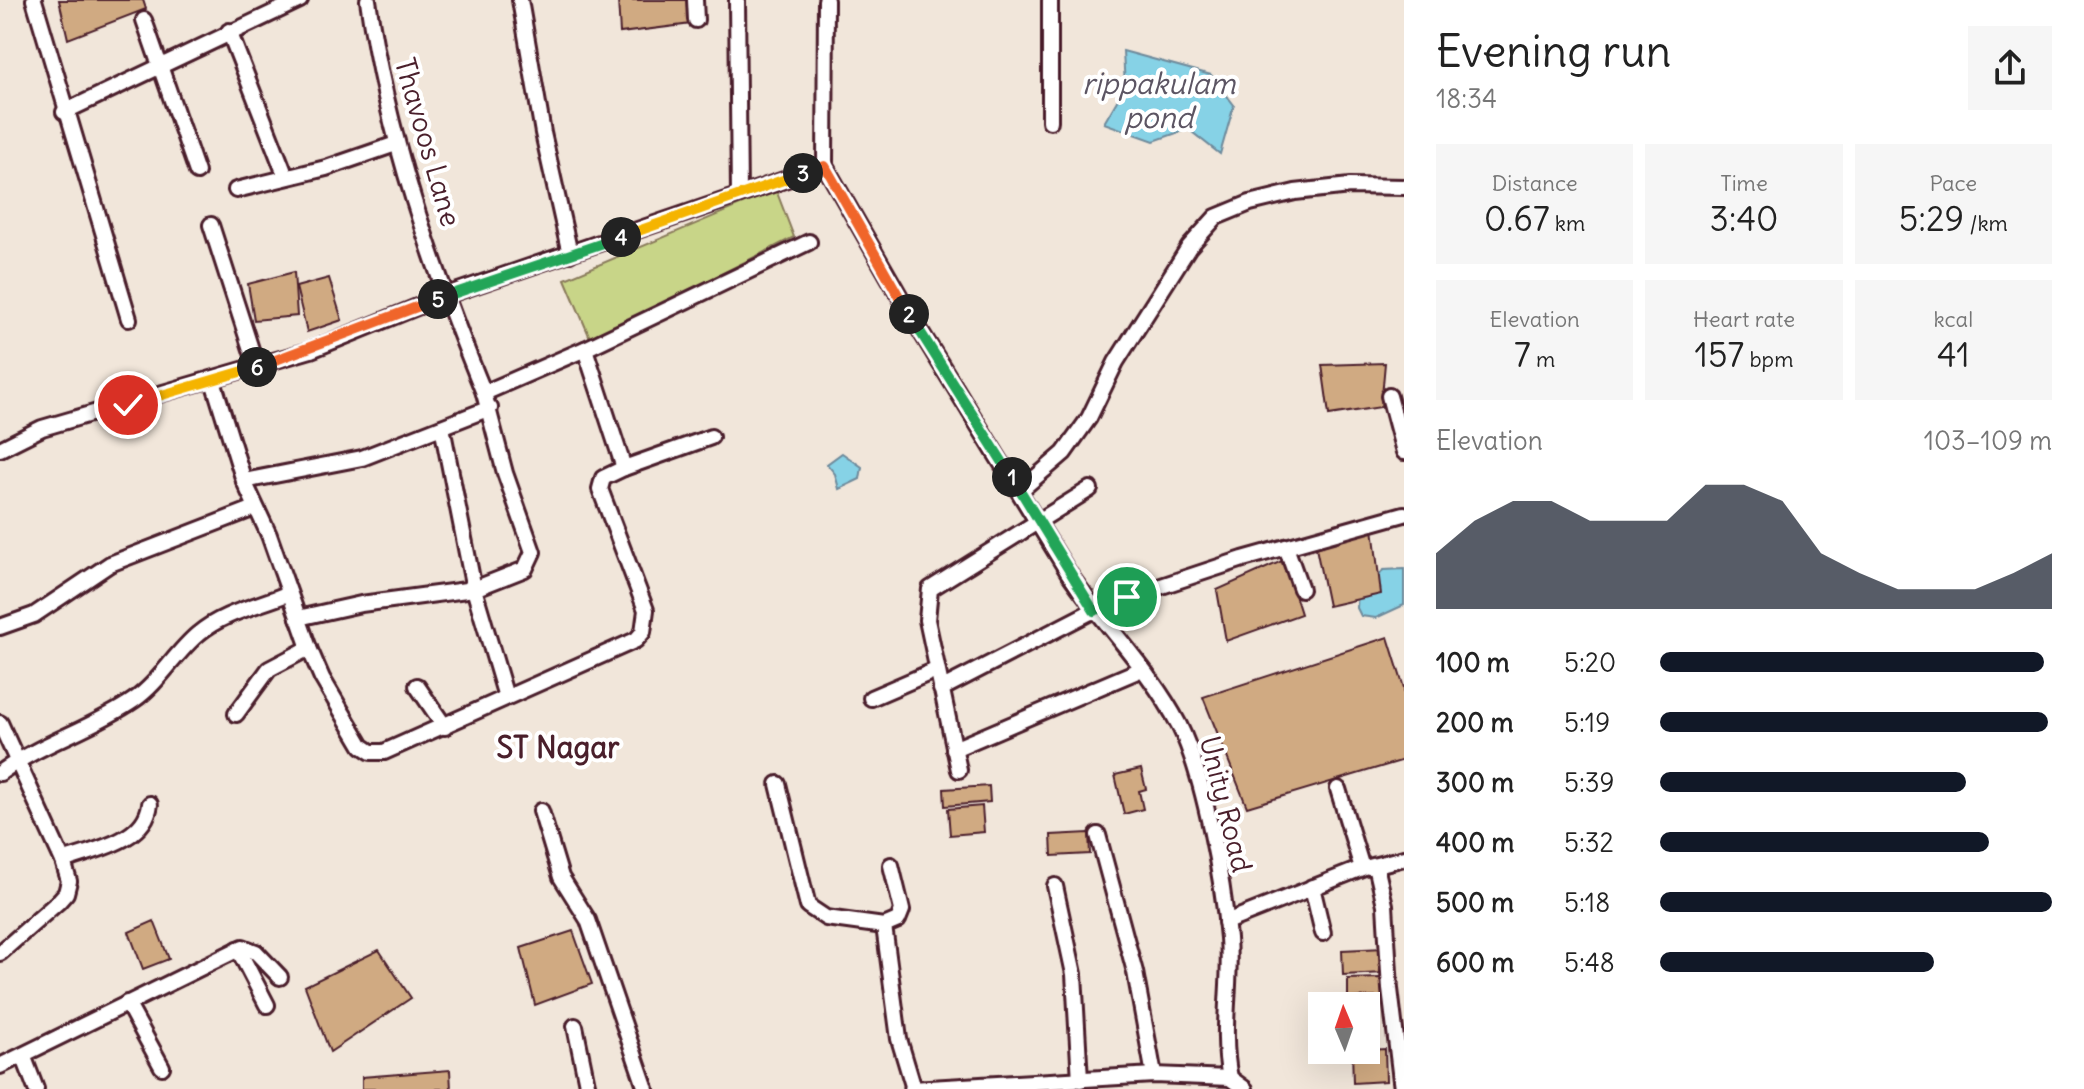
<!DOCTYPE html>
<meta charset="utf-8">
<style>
body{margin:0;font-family:Delius,sans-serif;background:#f6f6f6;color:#222;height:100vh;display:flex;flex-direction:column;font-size:30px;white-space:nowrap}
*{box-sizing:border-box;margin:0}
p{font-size:26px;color:#767676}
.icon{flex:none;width:44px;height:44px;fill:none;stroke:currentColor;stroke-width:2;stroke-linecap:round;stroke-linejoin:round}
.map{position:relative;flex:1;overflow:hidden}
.sheet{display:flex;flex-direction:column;background:#fff;width:680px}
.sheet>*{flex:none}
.needle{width:52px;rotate:358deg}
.buttons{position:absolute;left:1308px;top:992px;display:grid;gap:16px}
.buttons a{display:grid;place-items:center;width:72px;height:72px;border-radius:0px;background:#fff;box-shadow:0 8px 32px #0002;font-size:40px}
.pin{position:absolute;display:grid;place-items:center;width:68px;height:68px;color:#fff;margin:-34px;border:4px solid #fff;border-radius:50%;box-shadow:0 2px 8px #0007}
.km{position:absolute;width:40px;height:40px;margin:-20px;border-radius:50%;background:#222;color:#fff;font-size:22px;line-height:40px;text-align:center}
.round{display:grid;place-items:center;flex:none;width:84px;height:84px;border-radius:0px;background:#f6f6f6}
.summary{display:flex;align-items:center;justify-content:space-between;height:136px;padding:0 32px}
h1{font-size:44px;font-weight:600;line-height:60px}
.figures{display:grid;grid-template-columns:repeat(3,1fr);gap:12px;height:136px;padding:8px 32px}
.figures div{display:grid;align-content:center;border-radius:0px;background:#f6f6f6;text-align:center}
.figures b{font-size:34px;font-weight:600}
.figures small{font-size:22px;font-weight:400}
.figures p{font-size:22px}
.chart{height:224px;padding:16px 32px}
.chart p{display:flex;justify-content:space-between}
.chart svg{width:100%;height:144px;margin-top:8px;fill:#111827;opacity:.7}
ul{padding:0 32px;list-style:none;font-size:26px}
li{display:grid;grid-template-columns:128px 96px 1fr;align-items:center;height:60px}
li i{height:20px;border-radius:10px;background:#111827}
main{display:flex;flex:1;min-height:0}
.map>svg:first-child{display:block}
.green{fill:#c8d588;stroke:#897a5a;stroke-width:2}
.water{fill:#86d2e6;stroke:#6e8a9b;stroke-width:2}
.building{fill:#d0aa82;stroke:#4a1f2b;stroke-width:2}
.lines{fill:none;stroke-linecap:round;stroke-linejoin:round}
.minor-casing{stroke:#4a1f2b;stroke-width:20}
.minor{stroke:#fff;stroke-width:14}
.split-1-casing{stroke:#fff;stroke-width:16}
.split-2-casing{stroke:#fff;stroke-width:16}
.split-3-casing{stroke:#fff;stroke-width:16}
.split-4-casing{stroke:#fff;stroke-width:16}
.split-5-casing{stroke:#fff;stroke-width:16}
.split-6-casing{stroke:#fff;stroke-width:16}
.split-7-casing{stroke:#fff;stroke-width:16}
.split-1{stroke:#22a559;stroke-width:10}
.split-2{stroke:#22a559;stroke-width:10}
.split-3{stroke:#f0652b;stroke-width:10}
.split-4{stroke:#f5b400;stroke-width:10}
.split-5{stroke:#22a559;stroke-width:10}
.split-6{stroke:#f0652b;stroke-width:10}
.split-7{stroke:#f5b400;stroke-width:10}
.labels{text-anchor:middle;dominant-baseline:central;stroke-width:8;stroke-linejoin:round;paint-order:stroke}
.street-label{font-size:28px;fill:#4a1f2b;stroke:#fff}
.water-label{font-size:30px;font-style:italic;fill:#5c5563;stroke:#fff}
.neighbourhood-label{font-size:30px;font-weight:bold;fill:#4a1f2b;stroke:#fff}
</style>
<main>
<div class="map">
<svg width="1404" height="1089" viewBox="0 0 1404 1089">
<rect width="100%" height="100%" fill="#f1e6da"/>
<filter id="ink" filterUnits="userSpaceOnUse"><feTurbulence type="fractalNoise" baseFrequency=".0125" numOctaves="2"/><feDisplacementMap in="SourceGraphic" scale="16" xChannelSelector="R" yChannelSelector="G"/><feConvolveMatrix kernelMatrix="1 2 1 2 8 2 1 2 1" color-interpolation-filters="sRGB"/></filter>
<g filter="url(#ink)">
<path class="green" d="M 776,190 L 794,237 L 591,340 L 565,279 Z"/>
<g class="water">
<path d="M 1123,51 L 1211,75 L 1234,105 L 1220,154 L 1188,129 L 1154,141 L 1104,123 L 1125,87 Z"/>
<path d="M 842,453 L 862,467 L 860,479 L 839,489 L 835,474 L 827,464 Z"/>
<path d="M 1404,569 L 1404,605 L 1376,618 L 1361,616 L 1357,608 L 1358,590 L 1373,586 L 1383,570 Z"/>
</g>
<g class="building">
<path d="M 59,0 L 143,0 L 146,9 L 68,39 Z"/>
<path d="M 618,0 L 690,0 L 691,24 L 620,33 Z"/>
<path d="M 294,272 L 297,316 L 254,320 L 248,284 Z"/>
<path d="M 329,278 L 342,320 L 307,332 L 296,287 Z"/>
<path d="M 1385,363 L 1381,407 L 1329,415 L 1322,365 Z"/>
<path d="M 1373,528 L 1381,594 L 1328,606 L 1316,548 Z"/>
<path d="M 1284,560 L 1301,614 L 1226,641 L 1217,590 Z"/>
<path d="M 1388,637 L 1404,688 L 1404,760 L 1247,807 L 1203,697 Z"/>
<path d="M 1141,769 L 1146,789 L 1139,791 L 1143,809 L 1124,814 L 1115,775 Z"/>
<path d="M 989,786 L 990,802 L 945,806 L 944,789 Z"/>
<path d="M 982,806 L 984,832 L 950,835 L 948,809 Z"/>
<path d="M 1089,833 L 1090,854 L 1052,856 L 1051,835 Z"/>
<path d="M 154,921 L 169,959 L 143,969 L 129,932 Z"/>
<path d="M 573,931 L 592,984 L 535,1005 L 521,948 Z"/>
<path d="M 1384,948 L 1385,973 L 1343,975 L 1342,950 Z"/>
<path d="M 379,950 L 411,998 L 330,1052 L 305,986 Z"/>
<path d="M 1381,978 L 1382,997 L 1348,998 L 1348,979 Z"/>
<path d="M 1378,1005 L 1379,1034 L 1366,1034 L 1366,1006 L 1352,1006 Z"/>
<path d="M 1385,1049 L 1386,1081 L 1353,1083 L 1352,1051 Z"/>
<path d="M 450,1070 L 451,1089 L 362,1089 L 362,1077 Z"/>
</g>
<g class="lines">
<g class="minor-casing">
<g id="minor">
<path d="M 34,0 L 129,319"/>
<path d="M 368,0 C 387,136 432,266 484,393 L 585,349 L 624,468 L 711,437"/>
<path d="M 520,0 L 543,133 L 570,254"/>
<path d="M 695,0 L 696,20"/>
<path d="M 737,0 L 739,195"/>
<path d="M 826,0 L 825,166 L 907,309 L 1068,572 C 1103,624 1150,669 1179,725 C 1204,775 1223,881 1228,938 C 1232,986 1220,1028 1230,1078"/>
<path d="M 144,20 L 197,172"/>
<path d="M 229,31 L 286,177"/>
<path d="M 64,112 L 300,0"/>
<path d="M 1050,121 L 1050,0"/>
<path d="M 236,190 L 326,168 L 396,144"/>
<path d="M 211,225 L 257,368"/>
<path d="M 585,349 L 809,242"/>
<path d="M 213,381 L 244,481 L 269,535 L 309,648 L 322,678 L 362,746 L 371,752 L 384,752 L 636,640 L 643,632 L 646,610 L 600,489 L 603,478 L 624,468"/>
<path d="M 484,393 L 505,473 L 533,552 L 525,569 L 474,589 L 506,697"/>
<path d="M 1389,396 L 1404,452"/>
<path d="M 0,449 L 42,428 L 311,350 L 444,296 L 825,166"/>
<path d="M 244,481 L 362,458 L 490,408"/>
<path d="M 1021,490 L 1064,453 L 1089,418 L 1116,362 L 1189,247 L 1216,217 L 1250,203 L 1295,192 L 1350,186 L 1404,187"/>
<path d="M 1286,547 L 1301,589"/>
<path d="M 298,618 L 361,604 L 474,589 L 442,427"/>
<path d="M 0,627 L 34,615 L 110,564 L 255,508"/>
<path d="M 417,686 L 445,727"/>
<path d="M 941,689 L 1104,605 L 1243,559 L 1404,514"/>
<path d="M 871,698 L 936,670"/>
<path d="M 236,714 L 269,669 L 309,648"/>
<path d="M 0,723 L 63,861 L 69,881 L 66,893 L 58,902 L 0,953"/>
<path d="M 954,749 L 1142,669"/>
<path d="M 959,770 L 927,620 L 930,589 L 1090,489"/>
<path d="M 0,773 C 41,743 92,729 134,700 C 159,683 175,653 198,634 C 222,613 258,606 287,594"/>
<path d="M 778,784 L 808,906 L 826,918 L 884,926"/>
<path d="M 541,811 L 561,877 L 588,920 L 646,1089"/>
<path d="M 1098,835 L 1135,972 L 1154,1075"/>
<path d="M 63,861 C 95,849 145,842 150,804"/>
<path d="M 891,865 L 902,910 L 898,920 L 884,926 L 899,1039 L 914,1089"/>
<path d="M 1376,866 L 1385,905 L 1390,989 L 1402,1089"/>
<path d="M 1369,867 L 1404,858"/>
<path d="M 1055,886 L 1074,974 L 1080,1080"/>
<path d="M 1312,887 L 1323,933"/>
<path d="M 1226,922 L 1362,868 L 1338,789"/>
<path d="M 238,949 L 267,1005"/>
<path d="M 127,1003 L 162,1067"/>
<path d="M 575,1026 L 588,1089"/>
<path d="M 23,1055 L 36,1089"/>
<path d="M 0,1066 L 243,947 L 256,952 L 280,977"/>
<path d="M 912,1089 L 1154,1075 L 1230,1078 L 1245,1089"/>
</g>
</g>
<use href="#minor" class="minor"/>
</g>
</g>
<g class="lines" filter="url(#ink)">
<g class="split-1-casing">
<path id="split-1" d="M 1012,477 L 1094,611 L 1127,597"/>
</g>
<g class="split-2-casing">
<path id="split-2" d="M 909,314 L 1012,477"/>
</g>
<g class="split-3-casing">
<path id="split-3" d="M 803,173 L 825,166 L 909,314"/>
</g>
<g class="split-4-casing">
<path id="split-4" d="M 621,237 L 803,173"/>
</g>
<g class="split-5-casing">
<path id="split-5" d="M 438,299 L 621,237"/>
</g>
<g class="split-6-casing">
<path id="split-6" d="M 257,367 L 438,299"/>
</g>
<g class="split-7-casing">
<path id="split-7" d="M 128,405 L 257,367"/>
</g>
<use href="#split-1" class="split-1"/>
<use href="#split-2" class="split-2"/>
<use href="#split-3" class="split-3"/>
<use href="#split-4" class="split-4"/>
<use href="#split-5" class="split-5"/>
<use href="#split-6" class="split-6"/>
<use href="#split-7" class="split-7"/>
</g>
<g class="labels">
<g class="street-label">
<text transform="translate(428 142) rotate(74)">Thavoos Lane</text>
<text transform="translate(1226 804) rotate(76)">Unity Road</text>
</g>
<g class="water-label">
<text x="1159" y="83">rippakulam<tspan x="1159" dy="34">pond</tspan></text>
</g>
<g class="neighbourhood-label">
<text x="558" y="747">ST Nagar</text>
</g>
</g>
</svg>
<div class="buttons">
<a><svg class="needle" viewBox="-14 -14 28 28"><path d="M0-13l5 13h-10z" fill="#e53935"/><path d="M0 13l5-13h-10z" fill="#767676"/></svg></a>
</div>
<div class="pin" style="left:1127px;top:597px;background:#1e9e55"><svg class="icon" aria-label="arrive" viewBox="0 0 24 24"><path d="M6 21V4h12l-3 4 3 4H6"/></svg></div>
<div class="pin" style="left:128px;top:405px;background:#d93025"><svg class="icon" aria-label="check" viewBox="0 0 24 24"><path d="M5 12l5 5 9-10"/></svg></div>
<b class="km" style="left:1012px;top:477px">1</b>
<b class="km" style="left:909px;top:314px">2</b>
<b class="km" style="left:803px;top:173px">3</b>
<b class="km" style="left:621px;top:237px">4</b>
<b class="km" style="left:438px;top:299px">5</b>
<b class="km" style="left:257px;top:367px">6</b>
</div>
<section class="sheet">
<div class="summary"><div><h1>Evening run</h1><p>18:34</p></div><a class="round"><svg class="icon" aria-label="share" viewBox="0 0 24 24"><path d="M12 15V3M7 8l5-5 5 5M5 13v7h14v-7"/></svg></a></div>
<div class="figures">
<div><p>Distance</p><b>0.67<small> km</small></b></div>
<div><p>Time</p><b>3:40</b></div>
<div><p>Pace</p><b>5:29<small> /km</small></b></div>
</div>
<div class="figures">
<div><p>Elevation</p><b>7<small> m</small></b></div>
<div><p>Heart rate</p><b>157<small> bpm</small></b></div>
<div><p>kcal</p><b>41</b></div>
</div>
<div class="chart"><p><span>Elevation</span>103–109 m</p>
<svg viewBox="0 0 160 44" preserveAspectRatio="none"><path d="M0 44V27L10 17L20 11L30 11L40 17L50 17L60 17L70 6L80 6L90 11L100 27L110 33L120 38L130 38L140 38L150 33L160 27V44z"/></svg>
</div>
<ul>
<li><b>100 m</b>5:20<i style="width:98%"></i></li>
<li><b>200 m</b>5:19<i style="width:99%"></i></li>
<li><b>300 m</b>5:39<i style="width:78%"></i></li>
<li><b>400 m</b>5:32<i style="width:84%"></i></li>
<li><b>500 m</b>5:18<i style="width:100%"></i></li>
<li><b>600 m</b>5:48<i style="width:70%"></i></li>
</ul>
</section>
</main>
